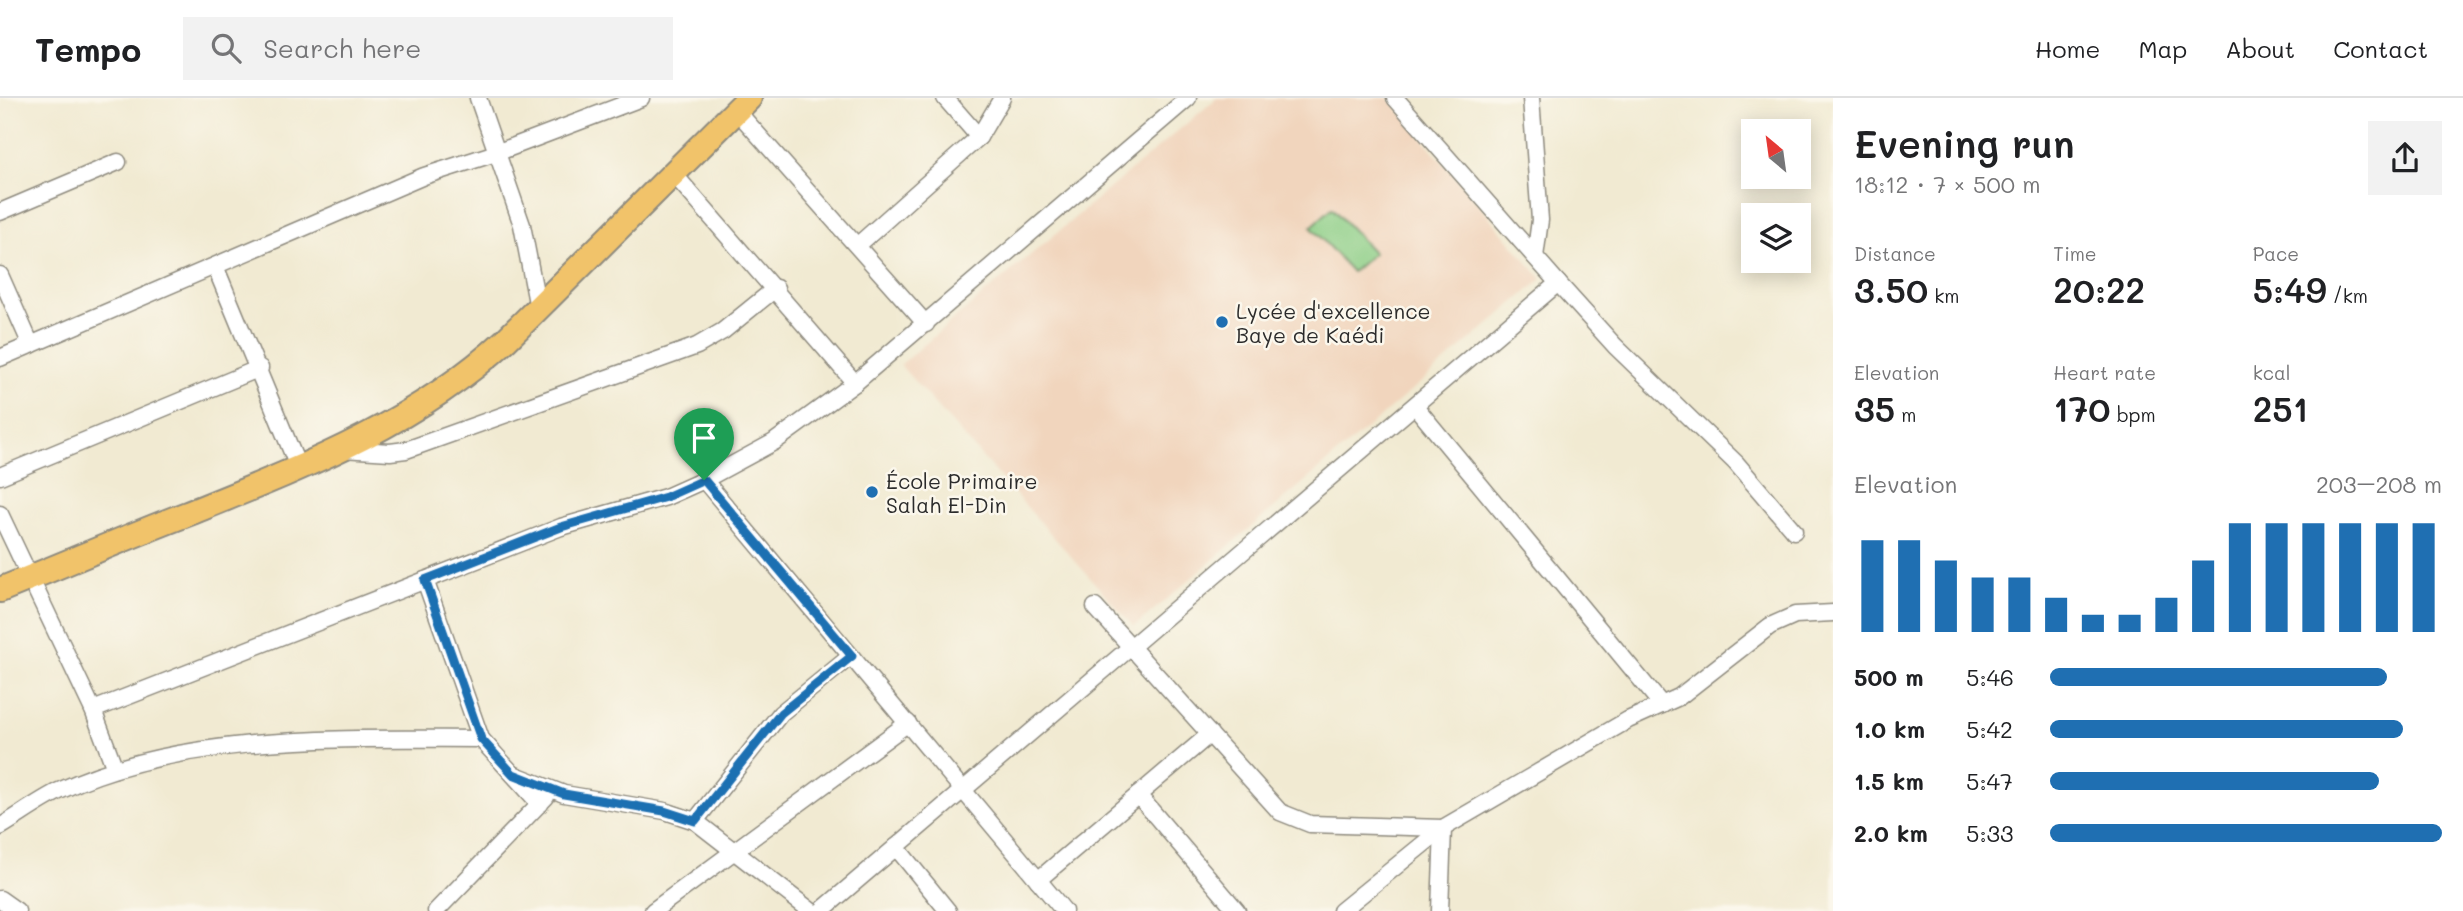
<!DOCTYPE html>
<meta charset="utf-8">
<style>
body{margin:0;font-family:Mali,sans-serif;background:#f2f2f2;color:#202124;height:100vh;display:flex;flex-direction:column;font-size:26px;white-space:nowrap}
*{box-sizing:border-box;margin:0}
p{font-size:23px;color:#757577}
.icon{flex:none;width:38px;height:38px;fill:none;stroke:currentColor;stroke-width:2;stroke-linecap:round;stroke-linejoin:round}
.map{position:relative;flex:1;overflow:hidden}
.panel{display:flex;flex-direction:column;background:#fff;width:630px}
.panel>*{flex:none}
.needle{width:46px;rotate:331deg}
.buttons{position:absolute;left:1741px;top:21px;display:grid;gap:14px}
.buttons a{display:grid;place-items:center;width:70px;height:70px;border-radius:0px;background:#fff;box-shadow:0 4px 18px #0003;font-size:35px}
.pin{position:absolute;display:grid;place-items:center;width:60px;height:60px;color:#fff;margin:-72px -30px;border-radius:50% 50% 50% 0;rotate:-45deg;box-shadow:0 0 7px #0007}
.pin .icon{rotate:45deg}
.round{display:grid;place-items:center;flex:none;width:74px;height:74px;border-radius:0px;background:#f2f2f2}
.overview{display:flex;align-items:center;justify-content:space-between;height:119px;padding:0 21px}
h1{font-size:38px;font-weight:600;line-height:52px}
.figures{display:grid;grid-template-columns:repeat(3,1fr);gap:10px;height:119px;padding:7px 21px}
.figures div{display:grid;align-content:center}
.figures b{font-size:35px;font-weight:600}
.figures small{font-size:19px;font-weight:400}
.figures p{font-size:19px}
.chart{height:196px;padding:14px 21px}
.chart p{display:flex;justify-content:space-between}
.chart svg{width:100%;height:126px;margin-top:7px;stroke:#1f6fb2;stroke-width:6}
ul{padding:0 21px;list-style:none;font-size:23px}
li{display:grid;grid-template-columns:112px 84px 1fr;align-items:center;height:52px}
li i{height:18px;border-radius:9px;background:#1f6fb2}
header{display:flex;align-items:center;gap:42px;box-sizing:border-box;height:98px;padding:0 35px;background:#fff;border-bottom:2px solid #e0e0e0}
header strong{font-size:33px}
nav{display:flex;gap:38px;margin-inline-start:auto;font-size:24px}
.search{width:490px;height:63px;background:#f2f2f2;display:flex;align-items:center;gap:18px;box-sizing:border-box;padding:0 24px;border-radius:0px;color:#757577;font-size:26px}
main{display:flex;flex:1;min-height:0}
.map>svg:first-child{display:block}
.built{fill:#f1d5bd}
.green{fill:#8dce86;stroke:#5c7c58;stroke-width:2}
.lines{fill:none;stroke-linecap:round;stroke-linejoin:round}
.street-casing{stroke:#8e8a7e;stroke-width:19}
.primary-casing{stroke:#8e8a7e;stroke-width:28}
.street{stroke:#fff;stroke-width:16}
.primary{stroke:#f1c36a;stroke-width:24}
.route-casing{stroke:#fff;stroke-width:14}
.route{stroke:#1f6fb2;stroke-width:9}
.poi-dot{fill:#1f6fb2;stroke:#fbf7ec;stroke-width:2.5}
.labels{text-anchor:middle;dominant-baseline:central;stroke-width:5;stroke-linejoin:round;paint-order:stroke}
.poi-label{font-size:21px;fill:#2b2b2b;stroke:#fbf7ec;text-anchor:start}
</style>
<header>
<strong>Tempo</strong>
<div class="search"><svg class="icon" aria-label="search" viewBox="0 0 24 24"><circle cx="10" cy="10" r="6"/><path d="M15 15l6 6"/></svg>Search here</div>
<nav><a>Home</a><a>Map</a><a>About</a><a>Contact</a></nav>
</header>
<main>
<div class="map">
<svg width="1833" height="813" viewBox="0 0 1833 813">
<rect width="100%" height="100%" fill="#fbf7ec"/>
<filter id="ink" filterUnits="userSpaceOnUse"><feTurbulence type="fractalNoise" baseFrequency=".0143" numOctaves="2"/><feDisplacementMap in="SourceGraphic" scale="14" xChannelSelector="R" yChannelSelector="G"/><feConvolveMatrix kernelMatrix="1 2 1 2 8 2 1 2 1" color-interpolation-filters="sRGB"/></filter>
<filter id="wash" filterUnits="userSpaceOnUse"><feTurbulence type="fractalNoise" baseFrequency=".00686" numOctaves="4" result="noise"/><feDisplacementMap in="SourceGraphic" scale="28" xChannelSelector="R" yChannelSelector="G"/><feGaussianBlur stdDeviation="1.57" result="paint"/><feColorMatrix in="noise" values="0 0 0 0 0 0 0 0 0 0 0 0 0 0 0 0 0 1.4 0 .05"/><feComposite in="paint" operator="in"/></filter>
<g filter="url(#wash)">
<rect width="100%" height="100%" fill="#f1ead2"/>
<path class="built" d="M 1217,0 L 1388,0 L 1542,181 L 1134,529 L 900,267 Z"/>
<path class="green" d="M 1332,110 L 1374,155 L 1352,174 L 1311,129 Z"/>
</g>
<g filter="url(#ink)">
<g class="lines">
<g class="street-casing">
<g id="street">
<path d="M 478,0 L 522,127 L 538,210"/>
<path d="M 945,0 L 979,39"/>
<path d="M 1395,0 L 1558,185 L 1615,248 L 1736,365 L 1794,433"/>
<path d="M 1531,0 L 1540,122 L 1535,159"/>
<path d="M 736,12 L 926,226"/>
<path d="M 673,75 L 855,285"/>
<path d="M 0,114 L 118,64"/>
<path d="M 858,147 L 979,39 L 1002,0"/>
<path d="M 215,168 L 299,371"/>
<path d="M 0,177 L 31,247"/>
<path d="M 0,260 L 424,78 L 496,55 L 641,0"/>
<path d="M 1415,308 L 1662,607"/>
<path d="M 343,351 L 390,354 L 406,352 L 697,248 L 723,233 L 776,190"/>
<path d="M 0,378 L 260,270"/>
<path d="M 704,382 L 1064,813"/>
<path d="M 0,416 L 93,612 L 115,671"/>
<path d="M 425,482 L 481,641 L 540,706"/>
<path d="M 1095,509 L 1280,714 L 1310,726 L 1443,730 L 1440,813"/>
<path d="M 93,612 L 561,429 L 666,399 L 704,382 L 774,344 L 855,285 L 1188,0"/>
<path d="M 513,676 L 564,696 L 665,713 L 695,723 L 811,813"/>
<path d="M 1138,697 L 1237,813"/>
<path d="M 695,723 L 781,615 L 851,558"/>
<path d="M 0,729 C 20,717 39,703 59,693 C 182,634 348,641 481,641"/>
<path d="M 896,749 L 948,813"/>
<path d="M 1038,782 L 1210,636"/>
<path d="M 0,801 L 17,813"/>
<path d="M 436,813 L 546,699"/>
<path d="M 653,813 L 908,625"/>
<path d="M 821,813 L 1558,185"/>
<path d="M 1341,813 L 1443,730 L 1628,622 L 1679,599 L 1770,528 L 1795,517 L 1833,515"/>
</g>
</g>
<g class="primary-casing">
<path id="primary" d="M 0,492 C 63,467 124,440 187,416 C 301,370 414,327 506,242 L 749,0"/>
</g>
<use href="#street" class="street"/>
<use href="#primary" class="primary"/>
</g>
</g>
<g class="lines" filter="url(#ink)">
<g class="route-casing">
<path id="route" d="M 704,382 L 852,558 L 781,615 L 695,723 L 664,713 L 564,696 L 513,676 L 481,641 L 425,482 L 561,429 L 666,399 Z"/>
</g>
<use href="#route" class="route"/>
</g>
<g class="poi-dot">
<circle cx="1222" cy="224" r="7"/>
<circle cx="872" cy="394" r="7"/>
</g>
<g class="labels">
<g class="poi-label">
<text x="1236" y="212">Lycée d'excellence<tspan x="1236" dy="24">Baye de Kaédi</tspan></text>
<text x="886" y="382">École Primaire<tspan x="886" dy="24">Salah El-Din</tspan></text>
</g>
</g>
</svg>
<div class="buttons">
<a><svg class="needle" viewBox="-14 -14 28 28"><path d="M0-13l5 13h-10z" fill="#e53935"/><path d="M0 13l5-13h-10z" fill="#757577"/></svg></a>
<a><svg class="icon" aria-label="layers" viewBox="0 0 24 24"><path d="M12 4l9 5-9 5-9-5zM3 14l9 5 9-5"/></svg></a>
</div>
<div class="pin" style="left:704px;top:382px;background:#1e9e55"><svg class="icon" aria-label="arrive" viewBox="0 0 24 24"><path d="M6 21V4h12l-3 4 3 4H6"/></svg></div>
</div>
<section class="panel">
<div class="overview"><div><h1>Evening run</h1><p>18:12 · 7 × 500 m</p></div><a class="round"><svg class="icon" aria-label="share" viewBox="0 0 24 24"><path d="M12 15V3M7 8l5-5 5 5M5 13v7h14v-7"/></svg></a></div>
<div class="figures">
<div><p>Distance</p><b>3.50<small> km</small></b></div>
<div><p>Time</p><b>20:22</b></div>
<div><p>Pace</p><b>5:49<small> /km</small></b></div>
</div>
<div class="figures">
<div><p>Elevation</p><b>35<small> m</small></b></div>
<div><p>Heart rate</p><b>170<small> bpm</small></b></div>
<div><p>kcal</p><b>251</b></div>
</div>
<div class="chart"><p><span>Elevation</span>203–208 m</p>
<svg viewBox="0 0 160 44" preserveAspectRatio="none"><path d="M5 44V12M15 44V12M25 44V19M35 44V25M45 44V25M55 44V32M65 44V38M75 44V38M85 44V32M95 44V19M105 44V6M115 44V6M125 44V6M135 44V6M145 44V6M155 44V6"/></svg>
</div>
<ul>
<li><b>500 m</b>5:46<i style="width:86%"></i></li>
<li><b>1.0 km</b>5:42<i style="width:90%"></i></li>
<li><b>1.5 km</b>5:47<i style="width:84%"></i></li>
<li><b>2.0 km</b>5:33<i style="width:100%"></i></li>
</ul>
</section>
</main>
